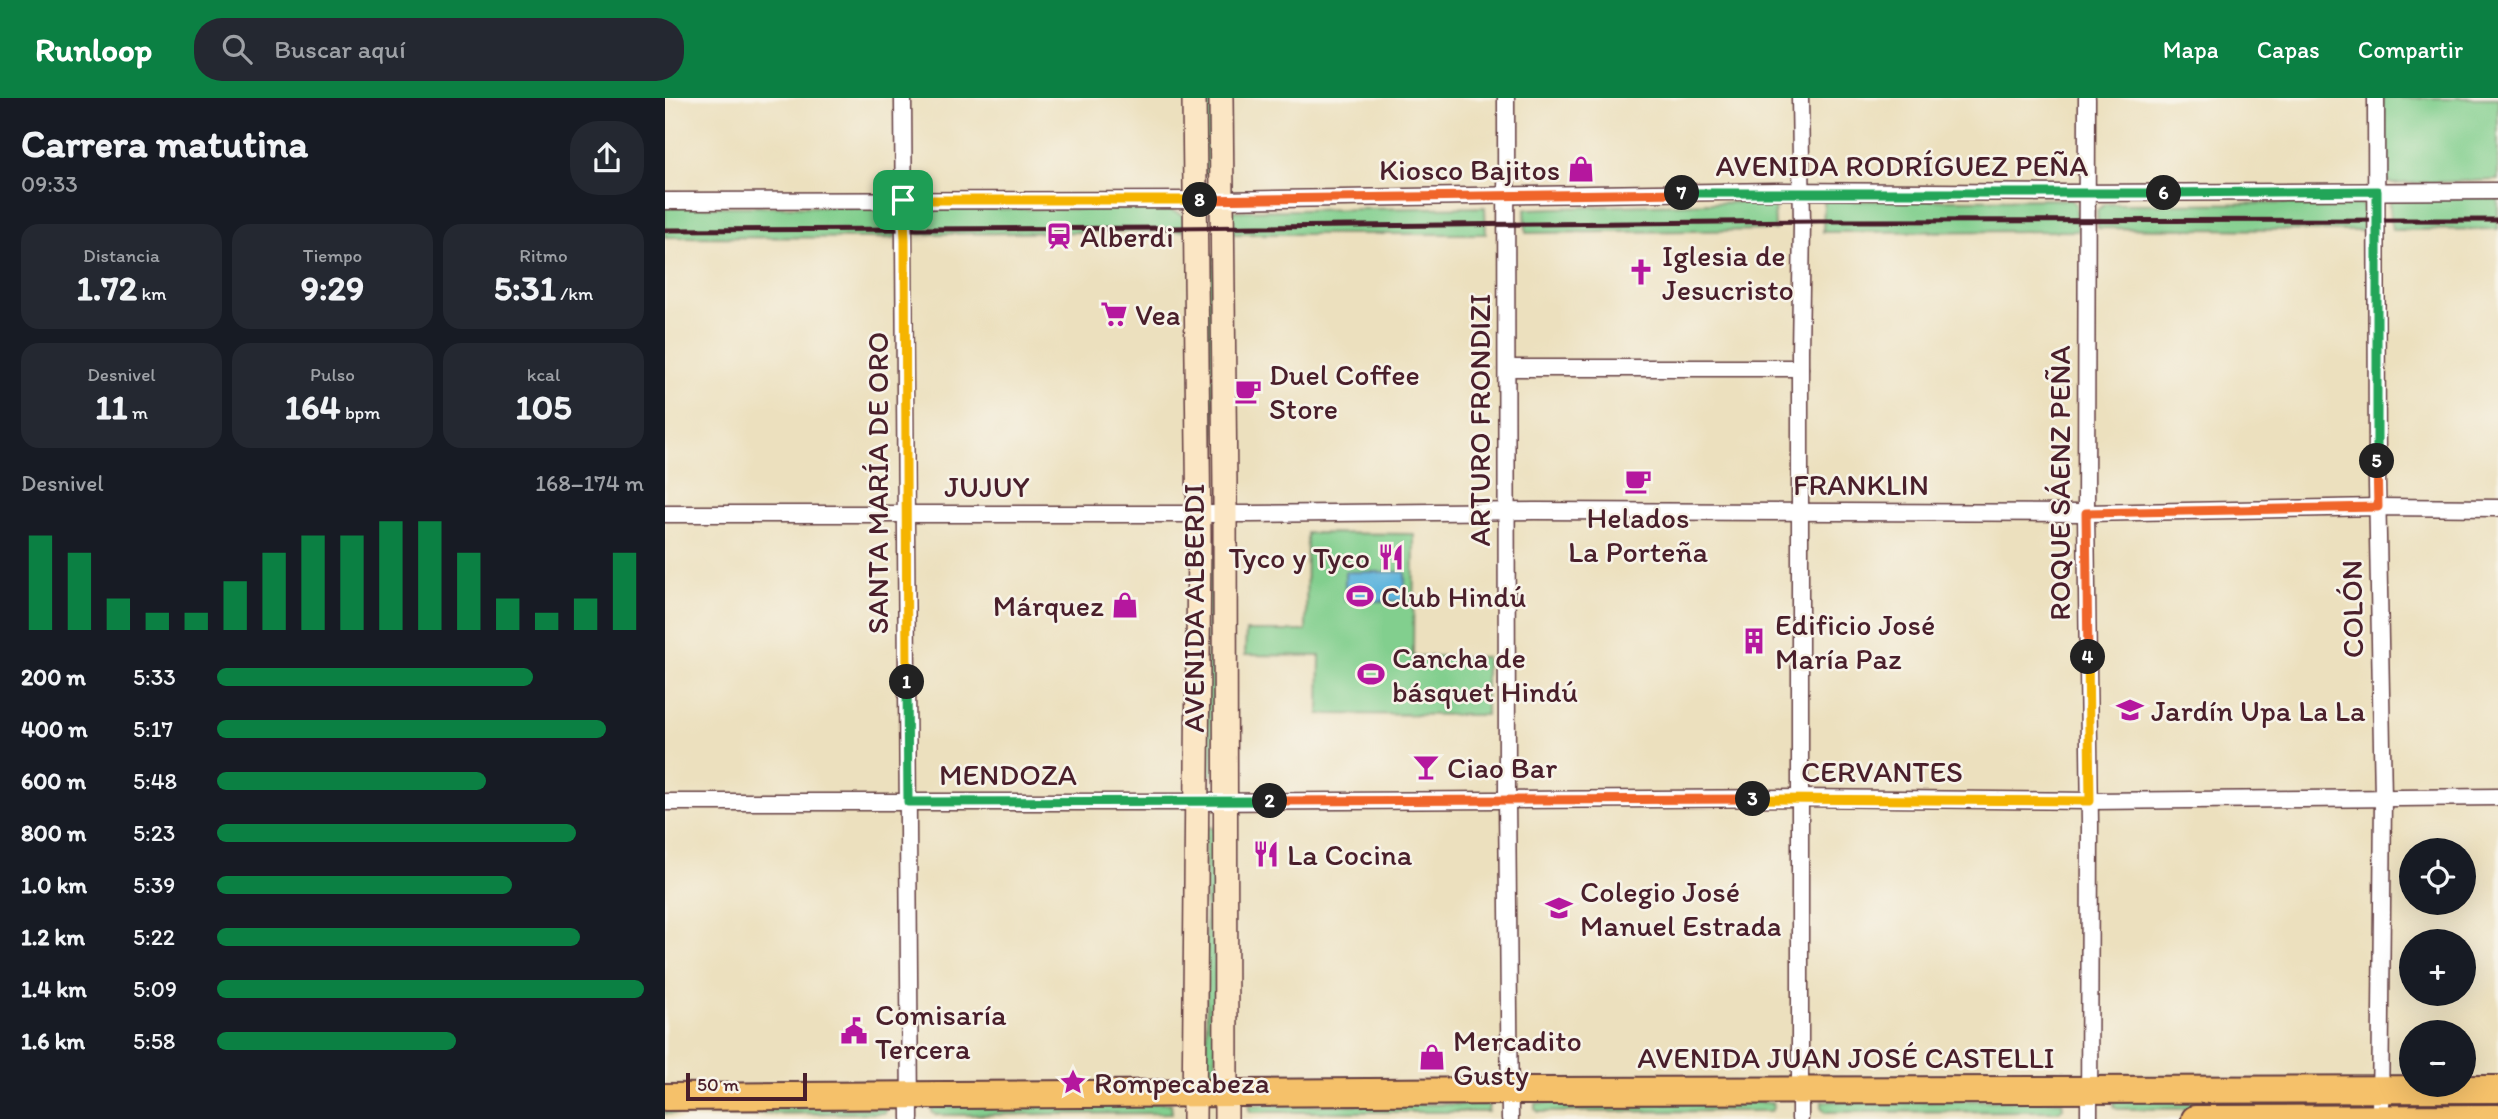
<!DOCTYPE html>
<html lang="es">
<meta charset="utf-8">
<style>
body{margin:0;font-family:Itim,sans-serif;background:#242831;color:#f1f3f6;height:100vh;display:flex;flex-direction:column;font-size:26px;white-space:nowrap}
*{box-sizing:border-box;margin:0}
p{font-size:23px;color:#9ea1a6}
.icon{flex:none;width:38px;height:38px;fill:none;stroke:currentColor;stroke-width:2;stroke-linecap:round;stroke-linejoin:round}
.map{position:relative;flex:1;overflow:hidden}
.side{display:flex;flex-direction:column;background:#171b24;width:665px}
.side>*{flex:none}
.controls{position:absolute;left:1734px;top:740px;display:grid;gap:14px}
.controls a{display:grid;place-items:center;width:77px;height:77px;border-radius:50%;background:#171b24;box-shadow:0 7px 28px #0002;font-size:35px}
.scale{position:absolute;left:21px;bottom:18px;width:121px;box-sizing:border-box;padding-left:7px;border:4px solid #4a1f2b;border-top:0;font-size:19px;line-height:24px;white-space:nowrap;color:#4a1f2b;-webkit-text-stroke:5px #f7f3e8;paint-order:stroke}
.pin{position:absolute;display:grid;place-items:center;width:60px;height:60px;color:#fff;margin:-30px;border-radius:14px;box-shadow:0 4px 10px #0006}
.km{position:absolute;width:35px;height:35px;margin:-18px;border-radius:50%;background:#222;color:#fff;font-size:19px;line-height:35px;text-align:center}
.round{display:grid;place-items:center;flex:none;width:74px;height:74px;border-radius:28px;background:#242831}
.summary{display:flex;align-items:center;justify-content:space-between;height:119px;padding:0 21px}
h1{font-size:38px;font-weight:700;line-height:52px}
.metrics{display:grid;grid-template-columns:repeat(3,1fr);gap:10px;height:119px;padding:7px 21px}
.metrics div{display:grid;align-content:center;border-radius:18px;background:#242831;text-align:center}
.metrics b{font-size:35px;font-weight:700}
.metrics small{font-size:19px;font-weight:400}
.metrics p{font-size:19px}
.chart{height:196px;padding:14px 21px}
.chart p{display:flex;justify-content:space-between}
.chart svg{width:100%;height:126px;margin-top:7px;stroke:#0b8043;stroke-width:6}
ul{padding:0 21px;list-style:none;font-size:23px}
li{display:grid;grid-template-columns:112px 84px 1fr;align-items:center;height:52px}
li i{height:18px;border-radius:9px;background:#0b8043}
header{display:flex;align-items:center;gap:42px;box-sizing:border-box;height:98px;padding:0 35px;background:#0b8043;color:#fff}
header strong{font-size:33px}
nav{display:flex;gap:38px;margin-inline-start:auto;font-size:24px}
.search{width:490px;height:63px;background:#242831;display:flex;align-items:center;gap:18px;box-sizing:border-box;padding:0 24px;border-radius:28px;color:#9ea1a6;font-size:26px}
main{display:flex;flex:1;min-height:0}
.map>svg:first-child{display:block}
.green{fill:#82cf8e;stroke:#66775c;stroke-width:2}
.water{fill:#61b5dd;stroke:#566a84;stroke-width:2}
.lines{fill:none;stroke-linecap:round;stroke-linejoin:round}
.minor-casing{stroke:#623c41;stroke-width:19}
.secondary-casing{stroke:#623c41;stroke-width:26}
.primary-casing{stroke:#623c41;stroke-width:30}
.minor{stroke:#fff;stroke-width:16}
.secondary{stroke:#fbe6c4;stroke-width:23}
.primary{stroke:#f5c16b;stroke-width:26}
.rail{stroke:#4a1f2b;stroke-width:5}
.split-1-casing{stroke:#fff;stroke-width:14}
.split-2-casing{stroke:#fff;stroke-width:14}
.split-3-casing{stroke:#fff;stroke-width:14}
.split-4-casing{stroke:#fff;stroke-width:14}
.split-5-casing{stroke:#fff;stroke-width:14}
.split-6-casing{stroke:#fff;stroke-width:14}
.split-7-casing{stroke:#fff;stroke-width:14}
.split-8-casing{stroke:#fff;stroke-width:14}
.split-9-casing{stroke:#fff;stroke-width:14}
.split-1{stroke:#f5b400;stroke-width:9}
.split-2{stroke:#22a559;stroke-width:9}
.split-3{stroke:#f0652b;stroke-width:9}
.split-4{stroke:#f5b400;stroke-width:9}
.split-5{stroke:#f0652b;stroke-width:9}
.split-6{stroke:#22a559;stroke-width:9}
.split-7{stroke:#22a559;stroke-width:9}
.split-8{stroke:#f0652b;stroke-width:9}
.split-9{stroke:#f5b400;stroke-width:9}
.labels{text-anchor:middle;dominant-baseline:central;stroke-width:5;stroke-linejoin:round;paint-order:stroke}
.street-label{font-size:30px;fill:#4a1f2b;stroke:#f7f3e8}
.poi-label{font-size:30px;fill:#4a1f2b;stroke:#f7f3e8;text-anchor:start}
</style>
<header>
<strong>Runloop</strong>
<div class="search"><svg class="icon" aria-label="search" viewBox="0 0 24 24"><circle cx="10" cy="10" r="6"/><path d="M15 15l6 6"/></svg>Buscar aquí</div>
<nav><a>Mapa</a><a>Capas</a><a>Compartir</a></nav>
</header>
<main>
<section class="side">
<div class="summary"><div><h1>Carrera matutina</h1><p>09:33</p></div><a class="round"><svg class="icon" aria-label="share" viewBox="0 0 24 24"><path d="M12 15V3M7 8l5-5 5 5M5 13v7h14v-7"/></svg></a></div>
<div class="metrics">
<div><p>Distancia</p><b>1.72<small> km</small></b></div>
<div><p>Tiempo</p><b>9:29</b></div>
<div><p>Ritmo</p><b>5:31<small> /km</small></b></div>
</div>
<div class="metrics">
<div><p>Desnivel</p><b>11<small> m</small></b></div>
<div><p>Pulso</p><b>164<small> bpm</small></b></div>
<div><p>kcal</p><b>105</b></div>
</div>
<div class="chart"><p><span>Desnivel</span>168–174 m</p>
<svg viewBox="0 0 160 44" preserveAspectRatio="none"><path d="M5 44V11M15 44V17M25 44V33M35 44V38M45 44V38M55 44V27M65 44V17M75 44V11M85 44V11M95 44V6M105 44V6M115 44V17M125 44V33M135 44V38M145 44V33M155 44V17"/></svg>
</div>
<ul>
<li><b>200 m</b>5:33<i style="width:74%"></i></li>
<li><b>400 m</b>5:17<i style="width:91%"></i></li>
<li><b>600 m</b>5:48<i style="width:63%"></i></li>
<li><b>800 m</b>5:23<i style="width:84%"></i></li>
<li><b>1.0 km</b>5:39<i style="width:69%"></i></li>
<li><b>1.2 km</b>5:22<i style="width:85%"></i></li>
<li><b>1.4 km</b>5:09<i style="width:100%"></i></li>
<li><b>1.6 km</b>5:58<i style="width:56%"></i></li>
</ul>
</section>
<div class="map">
<svg width="1833" height="1021" viewBox="0 0 1833 1021">
<rect width="100%" height="100%" fill="#f7f3e8"/>
<filter id="ink" filterUnits="userSpaceOnUse"><feTurbulence type="fractalNoise" baseFrequency=".0143" numOctaves="2"/><feDisplacementMap in="SourceGraphic" scale="14" xChannelSelector="R" yChannelSelector="G"/><feConvolveMatrix kernelMatrix="1 2 1 2 8 2 1 2 1" color-interpolation-filters="sRGB"/></filter>
<filter id="wash" filterUnits="userSpaceOnUse"><feTurbulence type="fractalNoise" baseFrequency=".00686" numOctaves="4" result="noise"/><feDisplacementMap in="SourceGraphic" scale="28" xChannelSelector="R" yChannelSelector="G"/><feGaussianBlur stdDeviation="1.57" result="paint"/><feColorMatrix in="noise" values="0 0 0 0 0 0 0 0 0 0 0 0 0 0 0 0 0 1.4 0 .05"/><feComposite in="paint" operator="in"/></filter>
<g filter="url(#wash)">
<rect width="100%" height="100%" fill="#ece0be"/>
<g class="green">
<path d="M 536,0 L 548,0 L 549,71 L 545,77 L 539,77 Z"/>
<path d="M 1718,0 L 1833,0 L 1833,82 L 1727,86 L 1719,81 Z"/>
<path d="M 1833,98 L 1833,131 L 1727,132 L 1724,105 L 1728,101 Z"/>
<path d="M 1404,101 L 1411,106 L 1413,133 L 1158,134 L 1159,103 Z"/>
<path d="M 1109,103 L 1110,132 L 861,135 L 860,111 Z"/>
<path d="M 1693,105 L 1700,110 L 1702,133 L 1433,130 L 1432,112 L 1440,106 Z"/>
<path d="M 218,108 C 230,116 233,122 233,136 L 228,140 L 0,139 L 0,109 Z"/>
<path d="M 820,109 L 821,136 L 566,136 L 566,113 Z"/>
<path d="M 262,111 L 503,111 L 519,118 L 519,133 L 254,136 L 251,117 Z"/>
<path d="M 538,157 L 549,157 L 550,383 L 538,383 Z"/>
<path d="M 642,435 L 749,436 L 748,558 L 821,559 L 821,617 L 654,616 L 655,558 L 580,557 L 581,533 L 641,533 Z"/>
<path d="M 541,451 L 550,451 L 549,675 L 542,678 Z"/>
<path d="M 543,729 L 549,730 L 551,974 L 542,973 L 540,733 Z"/>
<path d="M 1692,999 L 1692,1007 L 1689,1010 L 1454,1011 L 1449,1008 L 1449,1001 Z"/>
<path d="M 1397,1002 L 1398,1010 L 1394,1013 L 1161,1014 L 1157,1010 L 1157,1003 Z"/>
<path d="M 1108,1004 L 1109,1010 L 1106,1013 L 874,1014 L 870,1011 L 870,1005 Z"/>
<path d="M 506,1005 L 507,1015 L 271,1017 L 267,1014 L 267,1009 Z"/>
<path d="M 824,1006 L 823,1014 L 587,1014 L 584,1012 L 584,1007 Z"/>
<path d="M 0,1009 L 220,1010 L 221,1013 L 220,1015 L 0,1016 Z"/>
</g>
<rect class="water" x="680" y="474" width="60" height="29"/>
</g>
<g filter="url(#ink)">
<g class="lines">
<g class="minor-casing">
<g id="minor">
<path d="M 238,0 L 245,1021"/>
<path d="M 841,0 L 842,701 L 845,1021"/>
<path d="M 1135,0 L 1137,125 L 1135,254 L 1135,1021"/>
<path d="M 1422,0 L 1421,415 L 1425,726 L 1424,1021"/>
<path d="M 1711,0 L 1712,386 L 1718,700 L 1715,1021"/>
<path d="M 0,103 L 557,102 L 1112,93 L 1400,95 L 1833,93"/>
<path d="M 842,270 L 1135,270"/>
<path d="M 0,416 L 584,416 L 869,413 L 1421,415 L 1713,409 L 1833,410"/>
<path d="M 0,704 L 530,704 L 1136,700 L 1425,703 L 1833,699"/>
</g>
</g>
<g class="secondary-casing">
<g id="secondary">
<path d="M 556,0 L 560,392 L 561,1021"/>
<path d="M 529,1021 L 534,439 L 529,0"/>
</g>
</g>
<g class="primary-casing">
<g id="primary">
<path d="M 0,999 L 845,993 L 1833,991"/>
<path d="M 1530,1021 L 1833,1020"/>
</g>
</g>
<use href="#minor" class="minor"/>
<use href="#secondary" class="secondary"/>
<use href="#primary" class="primary"/>
<path class="rail" d="M 0,132 L 507,130 L 1155,123 L 1833,122"/>
</g>
</g>
<g class="lines" filter="url(#ink)">
<g class="split-1-casing">
<path id="split-1" d="M 238,102 L 240,141 L 242,584"/>
</g>
<g class="split-2-casing">
<path id="split-2" d="M 242,584 L 243,704 L 605,703"/>
</g>
<g class="split-3-casing">
<path id="split-3" d="M 605,703 L 1088,701"/>
</g>
<g class="split-4-casing">
<path id="split-4" d="M 1088,701 L 1425,703 L 1423,559"/>
</g>
<g class="split-5-casing">
<path id="split-5" d="M 1423,559 L 1421,415 L 1713,409 L 1712,363"/>
</g>
<g class="split-6-casing">
<path id="split-6" d="M 1499,95 L 1712,93 L 1712,363"/>
</g>
<g class="split-7-casing">
<path id="split-7" d="M 1017,95 L 1499,95"/>
</g>
<g class="split-8-casing">
<path id="split-8" d="M 535,102 L 1017,95"/>
</g>
<g class="split-9-casing">
<path id="split-9" d="M 238,102 L 535,102"/>
</g>
<use href="#split-1" class="split-1"/>
<use href="#split-2" class="split-2"/>
<use href="#split-3" class="split-3"/>
<use href="#split-4" class="split-4"/>
<use href="#split-5" class="split-5"/>
<use href="#split-6" class="split-6"/>
<use href="#split-7" class="split-7"/>
<use href="#split-8" class="split-8"/>
<use href="#split-9" class="split-9"/>
</g>
<defs>
<g id="shop-bare" transform="scale(2.1)"><path d="M-5-2.5h2.3a2.7 3.5 0 0 1 5.4 0H5L5.5 6h-11ZM-1.5-2.5h3a1.5 2.3 0 0 0-3 0Z" fill="#b5179e" stroke="#f7f3e8" stroke-width="2.5" paint-order="stroke"/></g>
<g id="station-bare" transform="scale(2.1)"><path d="M-3-6H3Q5-6 5-4V2Q5 4 3 4L4.5 6H3L1.5 4h-3L-3 6H-4.5L-3 4Q-5 4-5 2V-4Q-5-6-3-6ZM-3.5-4v3h7v-3ZM-3.5 1v1.5H-2V1ZM2 1v1.5H3.5V1Z" fill="#b5179e" stroke="#f7f3e8" stroke-width="2.5" paint-order="stroke"/></g>
<g id="church-bare" transform="scale(2.1)"><path d="M-1.2-6h2.4v3.5h3.3v2.4h-3.3V6h-2.4V-.1h-3.3v-2.4h3.3Z" fill="#b5179e" stroke="#f7f3e8" stroke-width="2.5" paint-order="stroke"/></g>
<g id="supermarket-bare" transform="scale(2.1)"><path d="M-6-5.5h2.5l.6 2H6L4.5 2H-2.5L-4.4-4H-6ZM-1.5 3.2a1.3 1.3 0 1 0 .1 0ZM3 3.2a1.3 1.3 0 1 0 .1 0Z" fill="#b5179e" stroke="#f7f3e8" stroke-width="2.5" paint-order="stroke"/></g>
<g id="cafe-bare" transform="scale(2.1)"><path d="M-5.5-4.5H6V0H3Q3 3.5 0 3.5H-2.5Q-5.5 3.5-5.5 0ZM3-3.2v2h1.7v-2ZM-6 4.5H4V6H-6Z" fill="#b5179e" stroke="#f7f3e8" stroke-width="2.5" paint-order="stroke"/></g>
<g id="restaurant-bare" transform="scale(2.1)"><path d="M-5-6h1v4h1v-4h1v4h1v-4h1v5L-1.5 .5V6h-2V.5L-5-1ZM5-6V6H3V1.5H1.5Q1.5-4 5-6Z" fill="#b5179e" stroke="#f7f3e8" stroke-width="2.5" paint-order="stroke"/></g>
<g id="stadium-bare" transform="scale(2.1)"><path d="M0-5a6.5 5 0 1 0 0 10a6.5 5 0 1 0 0-10ZM-3.5-1.8h7v3.6h-7Z" fill="#b5179e" stroke="#f7f3e8" stroke-width="2.5" paint-order="stroke"/></g>
<g id="building-bare" transform="scale(2.1)"><path d="M-4-6H4V6H1V3H-1V6H-4ZM-2.5-4.3h1.7v1.8h-1.7ZM.8-4.3h1.7v1.8H.8ZM-2.5-1h1.7V.8h-1.7ZM.8-1h1.7V.8H.8Z" fill="#b5179e" stroke="#f7f3e8" stroke-width="2.5" paint-order="stroke"/></g>
<g id="school-bare" transform="scale(2.1)"><path d="M0-5L7-2L0 1L-7-2ZM-4 1L0 2.5L4 1V4Q0 6-4 4Z" fill="#b5179e" stroke="#f7f3e8" stroke-width="2.5" paint-order="stroke"/></g>
<g id="bar-bare" transform="scale(2.1)"><path d="M-6-5H6L.8 .8V4.5H3.5V6h-7V4.5H-.8V.8Z" fill="#b5179e" stroke="#f7f3e8" stroke-width="2.5" paint-order="stroke"/></g>
<g id="civic-bare" transform="scale(2.1)"><path d="M-.6-6.5H3V-4.5H.6V-3L4-1V1h2V6H-6V1h2V-1L-.6-3ZM-1.2 2.5V6h2.4V2.5Z" fill="#b5179e" stroke="#f7f3e8" stroke-width="2.5" paint-order="stroke"/></g>
<g id="sight-bare" transform="scale(2.1)"><path d="M0-6L1.8-2.2L6-1.7L2.9 1.2L3.7 5.4L0 3.3L-3.7 5.4L-2.9 1.2L-6-1.7L-1.8-2.2Z" fill="#b5179e" stroke="#f7f3e8" stroke-width="2.5" paint-order="stroke"/></g>
</defs>
<g fill-rule="evenodd">
<use href="#shop-bare" x="916" y="71"/>
<use href="#station-bare" x="394" y="138"/>
<use href="#church-bare" x="976" y="174"/>
<use href="#supermarket-bare" x="449" y="216"/>
<use href="#cafe-bare" x="583" y="293"/>
<use href="#cafe-bare" x="973" y="383"/>
<use href="#restaurant-bare" x="726" y="459"/>
<use href="#stadium-bare" x="695" y="498"/>
<use href="#shop-bare" x="460" y="507"/>
<use href="#building-bare" x="1089" y="543"/>
<use href="#stadium-bare" x="706" y="576"/>
<use href="#school-bare" x="1465" y="612"/>
<use href="#bar-bare" x="761" y="669"/>
<use href="#restaurant-bare" x="601" y="756"/>
<use href="#school-bare" x="894" y="810"/>
<use href="#civic-bare" x="189" y="933"/>
<use href="#shop-bare" x="767" y="959"/>
<use href="#sight-bare" x="408" y="984"/>
</g>
<g class="labels">
<g class="street-label">
<text x="1237" y="67">AVENIDA RODRÍGUEZ PEÑA</text>
<text transform="translate(814 322) rotate(-90)">ARTURO FRONDIZI</text>
<text transform="translate(212 385) rotate(-90)">SANTA MARÍA DE ORO</text>
<text transform="translate(1394 385) rotate(-90)">ROQUE SÁENZ PEÑA</text>
<text x="1196" y="386">FRANKLIN</text>
<text x="322" y="388">JUJUY</text>
<text transform="translate(528 510) rotate(-90)">AVENIDA ALBERDI</text>
<text transform="translate(1687 511) rotate(-91)">COLÓN</text>
<text x="1217" y="673">CERVANTES</text>
<text x="343" y="676">MENDOZA</text>
<text x="1181" y="959">AVENIDA JUAN JOSÉ CASTELLI</text>
</g>
<g class="poi-label">
<text x="895" y="71" text-anchor="end">Kiosco Bajitos</text>
<text x="415" y="138">Alberdi</text>
<text x="997" y="157">Iglesia de<tspan x="997" dy="34">Jesucristo</tspan></text>
<text x="470" y="216">Vea</text>
<text x="604" y="276">Duel Coffee<tspan x="604" dy="34">Store</tspan></text>
<text x="973" y="419" text-anchor="middle">Helados<tspan x="973" dy="34">La Porteña</tspan></text>
<text x="705" y="459" text-anchor="end">Tyco y Tyco</text>
<text x="716" y="498">Club Hindú</text>
<text x="439" y="507" text-anchor="end">Márquez</text>
<text x="1110" y="526">Edificio José<tspan x="1110" dy="34">María Paz</tspan></text>
<text x="727" y="559">Cancha de<tspan x="727" dy="34">básquet Hindú</tspan></text>
<text x="1486" y="612">Jardín Upa La La</text>
<text x="782" y="669">Ciao Bar</text>
<text x="622" y="756">La Cocina</text>
<text x="915" y="793">Colegio José<tspan x="915" dy="34">Manuel Estrada</tspan></text>
<text x="210" y="916">Comisaría<tspan x="210" dy="34">Tercera</tspan></text>
<text x="788" y="942">Mercadito<tspan x="788" dy="34">Gusty</tspan></text>
<text x="429" y="984">Rompecabeza</text>
</g>
</g>
</svg>
<div class="controls">
<a><svg class="icon" aria-label="locate" viewBox="0 0 24 24"><circle cx="12" cy="12" r="6"/><path d="M12 2v4M12 18v4M2 12h4M18 12h4"/></svg></a>
<a>+</a>
<a>−</a>
</div>
<div class="scale">50 m</div>
<div class="pin" style="left:238px;top:102px;background:#1e9e55"><svg class="icon" aria-label="arrive" viewBox="0 0 24 24"><path d="M6 21V4h12l-3 4 3 4H6"/></svg></div>
<b class="km" style="left:242px;top:584px">1</b>
<b class="km" style="left:605px;top:703px">2</b>
<b class="km" style="left:1088px;top:701px">3</b>
<b class="km" style="left:1423px;top:559px">4</b>
<b class="km" style="left:1712px;top:363px">5</b>
<b class="km" style="left:1499px;top:95px">6</b>
<b class="km" style="left:1017px;top:95px">7</b>
<b class="km" style="left:535px;top:102px">8</b>
</div>
</main>
